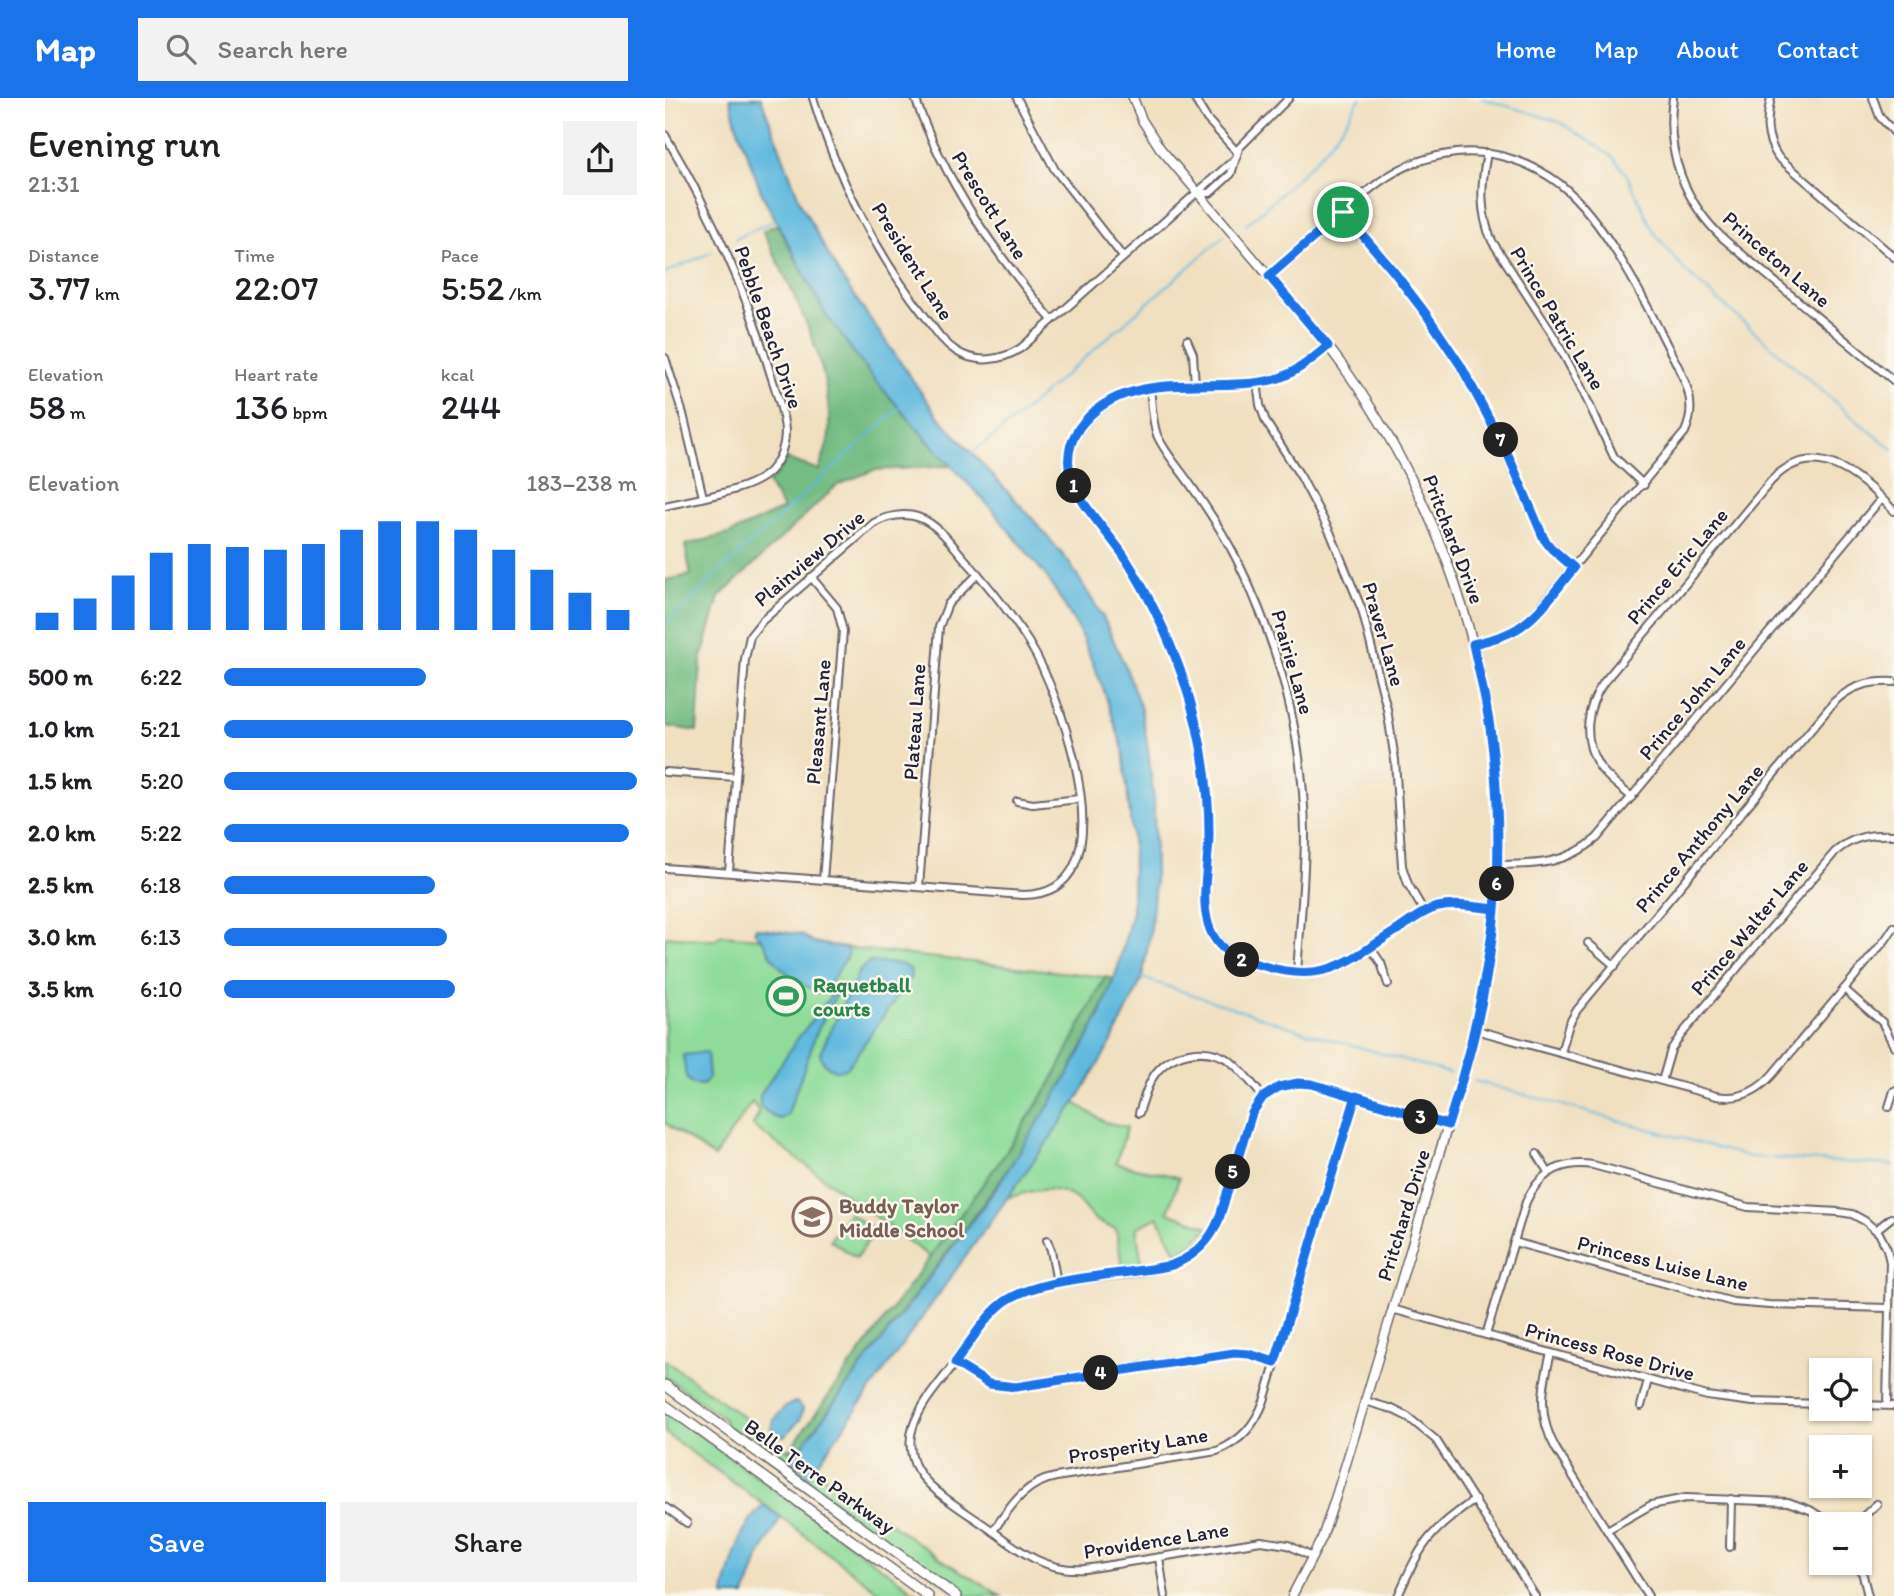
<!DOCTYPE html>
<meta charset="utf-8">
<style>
body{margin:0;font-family:Itim,sans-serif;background:#f2f2f2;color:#202124;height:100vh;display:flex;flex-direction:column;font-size:26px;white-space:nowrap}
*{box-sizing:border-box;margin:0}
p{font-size:23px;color:#757577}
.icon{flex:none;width:38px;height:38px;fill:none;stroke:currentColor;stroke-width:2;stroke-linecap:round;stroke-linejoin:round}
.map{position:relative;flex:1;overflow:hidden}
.side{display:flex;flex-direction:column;background:#fff;width:665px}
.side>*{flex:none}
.fabs{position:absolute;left:1144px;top:1260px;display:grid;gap:14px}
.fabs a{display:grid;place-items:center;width:63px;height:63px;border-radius:0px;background:#fff;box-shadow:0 2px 5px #0004;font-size:35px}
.pin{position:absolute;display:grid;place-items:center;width:60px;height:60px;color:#fff;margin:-30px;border:4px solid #fff;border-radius:50%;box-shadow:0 2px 7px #0007}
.km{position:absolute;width:35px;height:35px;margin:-18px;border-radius:50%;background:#222;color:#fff;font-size:19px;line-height:35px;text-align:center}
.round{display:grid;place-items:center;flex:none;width:74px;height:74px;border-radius:0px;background:#f2f2f2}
.head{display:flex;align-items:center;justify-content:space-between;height:119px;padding:0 28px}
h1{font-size:38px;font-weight:600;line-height:52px}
.metrics{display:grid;grid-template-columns:repeat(3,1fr);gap:10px;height:119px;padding:7px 28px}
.metrics div{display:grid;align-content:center}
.metrics b{font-size:35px;font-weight:600}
.metrics small{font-size:19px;font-weight:400}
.metrics p{font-size:19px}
.chart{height:196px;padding:14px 28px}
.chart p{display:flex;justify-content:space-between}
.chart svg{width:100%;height:126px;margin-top:7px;stroke:#1a73e8;stroke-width:6}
.button{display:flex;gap:14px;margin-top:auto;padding:14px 28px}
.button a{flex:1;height:80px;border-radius:0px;background:#1a73e8;color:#fff;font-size:28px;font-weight:600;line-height:80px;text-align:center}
.button a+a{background:#f2f2f2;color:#202124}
ul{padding:0 28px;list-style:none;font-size:23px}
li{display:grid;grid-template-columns:112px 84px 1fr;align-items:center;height:52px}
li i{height:18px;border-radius:9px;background:#1a73e8}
header{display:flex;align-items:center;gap:42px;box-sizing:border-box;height:98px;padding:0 35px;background:#1a73e8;color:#fff}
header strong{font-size:33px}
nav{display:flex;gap:38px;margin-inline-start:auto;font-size:24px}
.search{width:490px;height:63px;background:#f2f2f2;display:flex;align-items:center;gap:18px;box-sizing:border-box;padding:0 24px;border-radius:0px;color:#757577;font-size:26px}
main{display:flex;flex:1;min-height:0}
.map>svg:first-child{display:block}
.green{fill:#8fdc9a;stroke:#587f6a;stroke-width:2}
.forest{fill:#73bc82;stroke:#4a6f5e;stroke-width:2}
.water{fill:#61bade;stroke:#426e8c;stroke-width:2}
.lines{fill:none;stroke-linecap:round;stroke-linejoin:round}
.stream{stroke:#61bade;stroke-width:2}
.minor-casing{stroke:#6a646a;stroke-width:10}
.tertiary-casing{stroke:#6a646a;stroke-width:11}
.secondary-casing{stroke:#6a646a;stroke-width:12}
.minor{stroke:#fff;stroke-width:6}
.tertiary{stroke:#fff;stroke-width:8}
.secondary{stroke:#fff;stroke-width:9}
.route-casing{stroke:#fff;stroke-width:14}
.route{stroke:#1a73e8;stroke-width:9}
.labels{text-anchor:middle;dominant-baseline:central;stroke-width:5;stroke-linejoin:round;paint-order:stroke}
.street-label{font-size:21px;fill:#22223b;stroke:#fbf7ec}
.leisure-label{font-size:21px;font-weight:bold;fill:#27864d;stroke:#fbf7ec;text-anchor:start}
.education-label{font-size:21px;font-weight:bold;fill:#785e54;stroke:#fbf7ec;text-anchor:start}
</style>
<header>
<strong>Map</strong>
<div class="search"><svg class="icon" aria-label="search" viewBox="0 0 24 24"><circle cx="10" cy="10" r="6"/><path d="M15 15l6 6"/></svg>Search here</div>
<nav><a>Home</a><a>Map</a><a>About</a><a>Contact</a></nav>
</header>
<main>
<section class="side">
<div class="head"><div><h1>Evening run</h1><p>21:31</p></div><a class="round"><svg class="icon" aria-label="share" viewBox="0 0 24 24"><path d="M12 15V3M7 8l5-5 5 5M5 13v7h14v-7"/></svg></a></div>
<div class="metrics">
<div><p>Distance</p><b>3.77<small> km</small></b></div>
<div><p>Time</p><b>22:07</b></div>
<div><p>Pace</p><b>5:52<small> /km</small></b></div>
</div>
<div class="metrics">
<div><p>Elevation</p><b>58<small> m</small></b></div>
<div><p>Heart rate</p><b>136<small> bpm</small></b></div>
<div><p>kcal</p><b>244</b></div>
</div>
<div class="chart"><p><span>Elevation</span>183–238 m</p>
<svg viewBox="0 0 160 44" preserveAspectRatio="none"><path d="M5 44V38M15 44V33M25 44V25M35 44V17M45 44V14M55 44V15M65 44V16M75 44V14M85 44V9M95 44V6M105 44V6M115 44V9M125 44V16M135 44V23M145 44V31M155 44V37"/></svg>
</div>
<ul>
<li><b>500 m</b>6:22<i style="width:49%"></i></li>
<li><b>1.0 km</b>5:21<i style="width:99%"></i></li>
<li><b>1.5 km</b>5:20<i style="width:100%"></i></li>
<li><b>2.0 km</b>5:22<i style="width:98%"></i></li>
<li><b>2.5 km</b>6:18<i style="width:51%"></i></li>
<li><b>3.0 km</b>6:13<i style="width:54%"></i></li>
<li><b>3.5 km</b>6:10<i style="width:56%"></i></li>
</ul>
<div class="button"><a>Save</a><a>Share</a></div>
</section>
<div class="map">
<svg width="1229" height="1498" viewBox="0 0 1229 1498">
<rect width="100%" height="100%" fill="#fbf7ec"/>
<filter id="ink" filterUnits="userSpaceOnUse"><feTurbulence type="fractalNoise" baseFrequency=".0143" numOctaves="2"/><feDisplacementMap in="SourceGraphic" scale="14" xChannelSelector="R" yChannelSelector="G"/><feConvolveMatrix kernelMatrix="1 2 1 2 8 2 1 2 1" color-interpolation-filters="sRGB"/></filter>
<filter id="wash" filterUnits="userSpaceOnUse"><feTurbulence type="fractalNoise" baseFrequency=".00686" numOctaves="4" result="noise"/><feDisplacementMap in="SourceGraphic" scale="28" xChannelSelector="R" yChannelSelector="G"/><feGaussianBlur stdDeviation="1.57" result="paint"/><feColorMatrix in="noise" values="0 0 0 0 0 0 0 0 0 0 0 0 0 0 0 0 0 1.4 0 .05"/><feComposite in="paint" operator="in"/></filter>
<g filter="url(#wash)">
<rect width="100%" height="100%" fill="#f0e0c0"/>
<g class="green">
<path d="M 91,830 L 137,837 L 148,844 L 164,848 L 440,879 L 386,985 L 337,1060 L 265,1159 L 88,1028 L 94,1013 L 87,1004 L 49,1059 L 0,1025 L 0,838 L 49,842 L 56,837 L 96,840 L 89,833 Z"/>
<path d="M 410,1005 L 440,1024 L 462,1029 L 451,1065 C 472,1072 492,1073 514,1080 L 503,1114 L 541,1128 L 542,1131 L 523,1149 L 512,1156 L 493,1119 L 471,1130 L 477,1166 L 457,1168 L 451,1131 C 442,1128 433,1125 426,1118 C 421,1113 417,1106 411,1101 C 390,1085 365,1093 342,1100 Z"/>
<path d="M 184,1115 L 210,1133 L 191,1160 L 165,1142 Z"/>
<path d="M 0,1262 L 130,1357 L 127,1365 L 144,1378 L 149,1371 L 273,1459 L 336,1498 L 297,1498 L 263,1474 L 60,1327 L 59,1321 L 0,1278 Z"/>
<path d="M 0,1312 L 256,1498 L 219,1498 L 116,1419 L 0,1335 Z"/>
</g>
<g class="forest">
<path d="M 112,126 L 161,217 L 209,281 L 286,368 L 209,372 L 172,387 L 54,499 L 36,562 L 32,633 L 0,628 L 0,482 L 26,477 L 20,447 L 64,436 L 118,411 L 103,385 L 111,377 L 122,361 L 154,372 C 157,361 163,348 164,336 C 168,263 128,197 98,133 Z"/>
<path d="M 440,879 L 449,881 C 408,987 339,1079 271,1169 C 224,1232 177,1294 130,1357 L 124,1352 L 337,1060 L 386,985 Z"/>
</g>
<g class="water">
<path d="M 65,0 L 96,0 L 136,106 L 174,176 L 272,317 L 366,419 L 403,463 L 438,519 L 461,570 L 475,608 L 482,644 L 489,702 L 490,785 L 485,837 L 477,880 L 470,896 L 446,945 L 410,1005 L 144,1378 L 127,1365 L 130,1357 L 328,1095 L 402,979 L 436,915 L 453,869 L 467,814 L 468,749 L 458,651 L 438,590 L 413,530 L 382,479 L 325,409 L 265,345 L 209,281 L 161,217 L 97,96 L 71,26 Z"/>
<path d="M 91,830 L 137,837 L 148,844 L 182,851 L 184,855 L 160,893 L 152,895 C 137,885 121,877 110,863 C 102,853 100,842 90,834 Z"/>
<path d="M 204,864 L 236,866 L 245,871 L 246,879 L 182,970 C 170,977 157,967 155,955 L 194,873 Z"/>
<path d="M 173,889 L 173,893 C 164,912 149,934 146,951 L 122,1018 L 115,1021 L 107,1018 L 95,1008 L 95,997 L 133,940 Z"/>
<path d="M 42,954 L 44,980 L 38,987 L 27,986 L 21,979 L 18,957 Z"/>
<path d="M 131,1304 L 138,1310 L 135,1322 L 120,1338 L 110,1337 L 106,1331 C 107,1319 120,1307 131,1304 Z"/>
<path d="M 99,1407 L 116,1419 L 93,1461 L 80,1498 L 59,1498 L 60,1489 C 69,1460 75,1426 99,1407 Z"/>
</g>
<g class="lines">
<g class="stream">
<path d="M 816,0 L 895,24 L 948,59 L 962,77 L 988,133 L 1020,173 L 1186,318 L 1229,352"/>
<path d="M 581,127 C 623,89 668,52 695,0"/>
<path d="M 70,141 L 110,122"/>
<path d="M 0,175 L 47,154"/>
<path d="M 307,355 L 344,326 L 559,138"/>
<path d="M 0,528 L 54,474 L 234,310"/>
<path d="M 477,880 L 644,935 L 785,975"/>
<path d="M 810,983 L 1085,1059 L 1229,1067"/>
</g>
</g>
</g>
<g filter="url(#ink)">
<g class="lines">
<g class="minor-casing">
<g id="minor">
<path d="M 148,0 C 171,77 210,154 259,217 C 269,230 277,244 291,253 C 311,266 336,263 356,250 L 570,61"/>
<path d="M 250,0 C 280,84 329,154 387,222"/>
<path d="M 352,0 L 390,72 L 458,159"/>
<path d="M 529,0 L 542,21 L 572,54"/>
<path d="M 1008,0 C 1000,54 1020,106 1060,142 L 1229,283"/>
<path d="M 1106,0 C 1101,22 1100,39 1113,59 L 1229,159"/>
<path d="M 1208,0 L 1215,19 L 1229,34"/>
<path d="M 0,37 C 44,111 80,189 104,271 C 110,291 119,313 120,333 C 120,348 115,362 105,373 C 87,393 28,401 0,408"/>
<path d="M 822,55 C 816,85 814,114 827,143 L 888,237 L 914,285 L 949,359 L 979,387"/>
<path d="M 531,95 L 545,95 L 566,76 L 574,50 L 624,0"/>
<path d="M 678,114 L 729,174 L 779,241 L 829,328 L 879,441 L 909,470"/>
<path d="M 604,178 C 627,158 650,138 672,119 C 711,85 737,61 791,55 C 828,51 866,64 895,86 C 939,121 978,199 1003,249 C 1010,263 1019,278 1023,293 C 1027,307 1026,321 1020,334 L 866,520 L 843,536 L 808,546"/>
<path d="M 522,242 L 528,256 L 530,287"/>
<path d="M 663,248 C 648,260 633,274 614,279 C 565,295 492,276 448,302 C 424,316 401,339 404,369 C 407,400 442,432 459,458 C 476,484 492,512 504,542 C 529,603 545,671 544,738 C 544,764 539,791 541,817 C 547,845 565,858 591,866 C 663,887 676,867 734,831 C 746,824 758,814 771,810 C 790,804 811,809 830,811"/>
<path d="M 0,260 L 18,316 L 38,399"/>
<path d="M 592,283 L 595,307 L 601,324 L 636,379 L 665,434 L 697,512 L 722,611 L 730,662 L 737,768 L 743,786 L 760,815"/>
<path d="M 485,290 C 487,306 487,323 492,337 C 500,355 514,370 525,386 C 542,410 559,436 572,462 C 614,546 638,639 640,733 C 640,780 635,828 632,875"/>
<path d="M 146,479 L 172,510 L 178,533 L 158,782"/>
<path d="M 0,674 L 71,679"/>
<path d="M 967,699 C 956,690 942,680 934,668 C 917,641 921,609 939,584 L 1106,383 C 1149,337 1196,378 1229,413"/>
<path d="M 352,703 L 368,706 L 414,701"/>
<path d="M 832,767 C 870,767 902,766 932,740 L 1216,401"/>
<path d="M 0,770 L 358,797 C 466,797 399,609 371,557 C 351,521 326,490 298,459 C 286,445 273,427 255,420 C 240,414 222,418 209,425 L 97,523 L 85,538 L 80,561 L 64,774"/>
<path d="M 254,789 L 274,529 L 283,506 L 313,476"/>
<path d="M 923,845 L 950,868"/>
<path d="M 705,849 L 716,865 L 723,886"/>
<path d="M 1179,891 L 1217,924 L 1229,948"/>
<path d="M 811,932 L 1051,998 C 1074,1002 1092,994 1107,977 L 1221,841 L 1229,829"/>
<path d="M 896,955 L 904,926 L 912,912 L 1169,604 C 1187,587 1205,583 1229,584"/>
<path d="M 997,983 L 1006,952 L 1016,937 L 1170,754 C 1188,738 1206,736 1229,737"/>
<path d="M 1224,1009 L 1229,993"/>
<path d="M 474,1015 C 478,1003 481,990 488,979 C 504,954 540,946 565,963 C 578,973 588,987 598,999"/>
<path d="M 872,1056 L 883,1074"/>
<path d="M 1211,1132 L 1226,1120"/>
<path d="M 382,1142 L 386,1152 L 392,1185"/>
<path d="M 849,1144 L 1068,1204 L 1104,1207 L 1224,1210"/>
<path d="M 727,1211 L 1042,1298 L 1088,1304 L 1157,1306"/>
<path d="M 821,1237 L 861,1104 C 874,1075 896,1062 928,1067 L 1083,1109 L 1174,1114 L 1187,1116 L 1200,1123 L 1214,1135 L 1222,1151 L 1225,1164 L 1222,1307"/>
<path d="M 886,1255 C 877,1290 872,1318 891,1351 L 983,1498"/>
<path d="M 290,1265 L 324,1286 L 344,1289 L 564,1255 L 579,1255 L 610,1264"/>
<path d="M 700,1303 L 727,1311 L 743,1319 L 771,1342 L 870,1498"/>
<path d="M 1195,1307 L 1229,1308"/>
<path d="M 976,1308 L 983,1282"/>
<path d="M 0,1409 L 22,1425"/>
<path d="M 1190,1426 L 1212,1406"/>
<path d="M 942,1432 L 986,1407 L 1021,1400 L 1123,1404 L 1145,1412 L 1167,1426"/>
<path d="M 328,1433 C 346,1408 359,1385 391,1379 L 552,1353 C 576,1343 590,1327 599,1303 L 691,998"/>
<path d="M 1065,1449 L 1066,1401"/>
<path d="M 647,1459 L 623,1447 L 596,1443 L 420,1471 C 380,1474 355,1453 325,1431 C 302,1414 259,1391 249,1365 C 245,1354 244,1340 248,1329 C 256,1304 277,1283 292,1262 C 305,1245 316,1226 331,1211 C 339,1204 348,1198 357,1194 C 416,1169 518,1193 551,1128 C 560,1106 566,1083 572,1060 C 584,1020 594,979 647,986 L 783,1027"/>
<path d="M 494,1460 L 500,1498"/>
<path d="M 1195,1465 L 1203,1498"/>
<path d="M 733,1498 C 756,1447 762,1434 810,1402"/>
</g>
</g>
<g class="tertiary-casing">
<path id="tertiary" d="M 468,0 L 477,22 L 495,50 L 663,248 C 784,406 848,609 830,808 C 821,910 789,1006 760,1103 C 730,1203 701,1302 670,1401 L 657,1440 L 627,1498"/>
</g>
<g class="secondary-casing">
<g id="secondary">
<path d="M 0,1287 L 291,1498"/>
<path d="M 0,1307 L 263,1498"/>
</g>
</g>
<use href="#minor" class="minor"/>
<use href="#tertiary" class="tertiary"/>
<use href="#secondary" class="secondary"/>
</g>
</g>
<g class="lines" filter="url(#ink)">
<g class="route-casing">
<path id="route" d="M 678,114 L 604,178 L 663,248 C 647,261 631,275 611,281 C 547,297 459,267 414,330 C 404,345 401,362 406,379 C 412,404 444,435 459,458 C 484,497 503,537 518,580 C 535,630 544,684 544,736 C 544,763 536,795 542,821 C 545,836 554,849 567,857 C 577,863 589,865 599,868 C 662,887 684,862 734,831 C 746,823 759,812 773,809 C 791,805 812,809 830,811 C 821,887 806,954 783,1027 L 691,998 L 610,1264 L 584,1256 L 569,1255 L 351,1289 L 324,1286 L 290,1265 C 305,1245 318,1221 338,1205 C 372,1178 461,1178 507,1167 C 530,1158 545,1144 554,1121 L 587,1015 L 598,999 L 614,989 L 633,985 L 647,986 L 783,1027 C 793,996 803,965 810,934 C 834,835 839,731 825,630 C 821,602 814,574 808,546 C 821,543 834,540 846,534 C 873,521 890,492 909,470 L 886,450 L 879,441 L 841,352 L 796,268 L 761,216 L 729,174 L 678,114"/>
</g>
<use href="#route" class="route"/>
</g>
<defs>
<g id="stadium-ring" transform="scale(2.0125)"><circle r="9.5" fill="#fbf7ec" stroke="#2e9e5b" stroke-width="1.5"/><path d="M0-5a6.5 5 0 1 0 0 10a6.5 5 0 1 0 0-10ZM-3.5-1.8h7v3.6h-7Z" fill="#2e9e5b"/></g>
<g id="school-ring" transform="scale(2.0125)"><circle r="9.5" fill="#fbf7ec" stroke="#8d6e63" stroke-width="1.5"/><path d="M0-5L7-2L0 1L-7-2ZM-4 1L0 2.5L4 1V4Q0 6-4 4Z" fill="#8d6e63"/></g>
</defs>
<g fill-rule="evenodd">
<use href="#stadium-ring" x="121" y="898"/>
<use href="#school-ring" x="147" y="1119"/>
</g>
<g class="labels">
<g class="street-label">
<text transform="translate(325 107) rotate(58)">Prescott Lane</text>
<text transform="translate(1112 161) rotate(41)">Princeton Lane</text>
<text transform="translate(248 163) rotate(58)">President Lane</text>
<text transform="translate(893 220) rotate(59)">Prince Patric Lane</text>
<text transform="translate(104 229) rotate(71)">Pebble Beach Drive</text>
<text transform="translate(789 441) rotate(69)">Pritchard Drive</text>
<text transform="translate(144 460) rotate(-40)">Plainview Drive</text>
<text transform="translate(1012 468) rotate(-50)">Prince Eric Lane</text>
<text transform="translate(719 536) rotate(74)">Praver Lane</text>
<text transform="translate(628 564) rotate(74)">Prairie Lane</text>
<text transform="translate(1027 600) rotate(-50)">Prince John Lane</text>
<text transform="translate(153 624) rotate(-85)">Pleasant Lane</text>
<text transform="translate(249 624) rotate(-86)">Plateau Lane</text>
<text transform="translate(1034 740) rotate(-50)">Prince Anthony Lane</text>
<text transform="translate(1084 829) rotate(-50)">Prince Walter Lane</text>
<text transform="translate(738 1117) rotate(-73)">Pritchard Drive</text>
<text transform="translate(998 1165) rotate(14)">Princess Luise Lane</text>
<text transform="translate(945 1253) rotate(15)">Princess Rose Drive</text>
<text transform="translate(473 1347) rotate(-9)">Prosperity Lane</text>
<text transform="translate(155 1378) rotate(36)">Belle Terre Parkway</text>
<text transform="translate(491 1442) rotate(-9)">Providence Lane</text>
</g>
<g class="leisure-label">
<text x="148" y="886">Raquetball<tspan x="148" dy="24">courts</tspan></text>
</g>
<g class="education-label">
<text x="174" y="1107">Buddy Taylor<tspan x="174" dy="24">Middle School</tspan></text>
</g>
</g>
</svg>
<div class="fabs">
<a><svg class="icon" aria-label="locate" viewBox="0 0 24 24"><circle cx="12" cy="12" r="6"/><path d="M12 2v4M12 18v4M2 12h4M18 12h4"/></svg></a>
<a>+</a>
<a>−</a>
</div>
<div class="pin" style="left:678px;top:114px;background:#1e9e55"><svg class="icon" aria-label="arrive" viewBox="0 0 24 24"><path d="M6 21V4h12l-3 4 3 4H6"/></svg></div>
<b class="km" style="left:409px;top:388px">1</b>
<b class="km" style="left:577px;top:862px">2</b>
<b class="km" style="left:756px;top:1019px">3</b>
<b class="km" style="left:436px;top:1275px">4</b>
<b class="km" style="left:568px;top:1074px">5</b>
<b class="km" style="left:832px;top:786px">6</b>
<b class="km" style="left:836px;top:342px">7</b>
</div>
</main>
